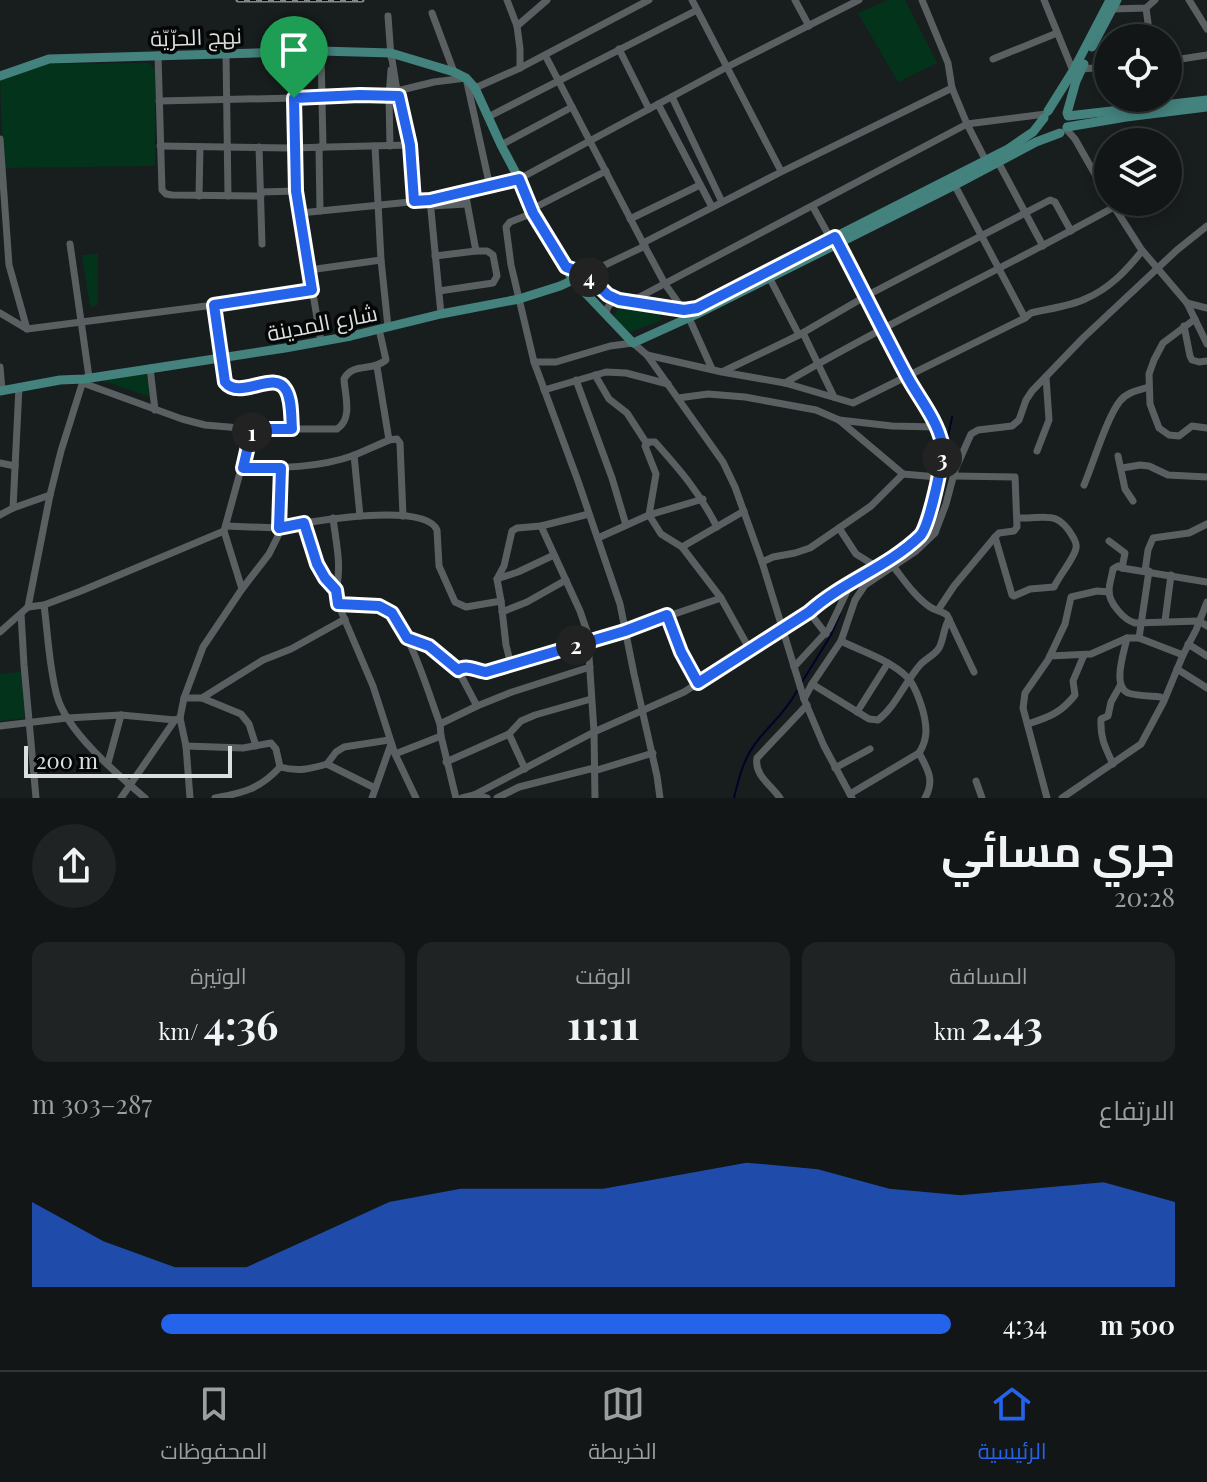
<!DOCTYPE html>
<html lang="ar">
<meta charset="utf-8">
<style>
body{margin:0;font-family:"Playfair Display",Cairo,serif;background:#1f2323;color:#f1f3f6;direction:rtl;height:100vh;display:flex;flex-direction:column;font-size:30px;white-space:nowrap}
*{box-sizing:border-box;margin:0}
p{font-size:26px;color:#9c9fa1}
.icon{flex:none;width:44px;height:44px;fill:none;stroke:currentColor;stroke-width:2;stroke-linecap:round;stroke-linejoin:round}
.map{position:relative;height:798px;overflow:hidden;direction:ltr}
.sheet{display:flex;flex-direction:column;background:#121616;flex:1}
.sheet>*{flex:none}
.buttons{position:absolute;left:1094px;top:24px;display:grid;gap:16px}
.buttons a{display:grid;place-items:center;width:88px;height:88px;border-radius:50%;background:#121616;box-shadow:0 4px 12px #0003,0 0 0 2px #313535;font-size:40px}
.scale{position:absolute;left:24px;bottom:20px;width:208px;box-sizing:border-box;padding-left:8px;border:4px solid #dcdfe0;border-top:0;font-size:22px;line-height:28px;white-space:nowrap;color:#dcdfe0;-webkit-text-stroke:6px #050707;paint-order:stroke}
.pin{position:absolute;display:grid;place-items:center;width:68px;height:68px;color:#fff;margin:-82px -34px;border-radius:50% 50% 50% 0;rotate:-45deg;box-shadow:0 0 8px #0007}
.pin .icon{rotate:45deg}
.km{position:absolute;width:40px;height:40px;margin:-20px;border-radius:50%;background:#222;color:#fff;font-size:22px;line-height:40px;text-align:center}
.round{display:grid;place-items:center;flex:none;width:84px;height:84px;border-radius:42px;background:#1f2323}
.overview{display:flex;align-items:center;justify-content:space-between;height:136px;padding:0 32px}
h1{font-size:44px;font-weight:700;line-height:60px}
.figures{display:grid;grid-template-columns:repeat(3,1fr);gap:12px;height:136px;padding:8px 32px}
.figures div{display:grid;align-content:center;border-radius:16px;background:#1f2323;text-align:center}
.figures b{font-size:40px;font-weight:700}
.figures small{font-size:22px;font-weight:400}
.figures p{font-size:22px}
.chart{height:224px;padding:16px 32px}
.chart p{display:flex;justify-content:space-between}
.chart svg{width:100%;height:144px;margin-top:8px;fill:#2563eb;opacity:.7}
ul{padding:0 32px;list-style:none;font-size:26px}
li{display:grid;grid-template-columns:128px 96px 1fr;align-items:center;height:60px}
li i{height:20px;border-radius:10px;background:#2563eb}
.tabs{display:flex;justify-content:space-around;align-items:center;height:112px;border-top:2px solid #313535;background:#121616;font-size:22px;color:#9c9fa1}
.tabs a{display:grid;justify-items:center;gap:4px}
.tabs .selected{color:#2563eb}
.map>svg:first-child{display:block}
.green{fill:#03341b}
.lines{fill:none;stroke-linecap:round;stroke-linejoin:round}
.stream{stroke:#000429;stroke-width:2}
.street{stroke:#5a6061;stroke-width:7}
.secondary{stroke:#43827d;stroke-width:9}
.rail-casing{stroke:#838788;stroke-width:5}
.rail{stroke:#050707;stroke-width:2;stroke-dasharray:6;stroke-linecap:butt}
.route-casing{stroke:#fff;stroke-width:16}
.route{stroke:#2563eb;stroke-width:10}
.labels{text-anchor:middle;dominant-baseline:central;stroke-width:7;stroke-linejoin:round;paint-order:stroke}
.street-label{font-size:22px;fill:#dcdfe0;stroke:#050707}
</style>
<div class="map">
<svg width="1207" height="798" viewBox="0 0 1207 798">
<rect width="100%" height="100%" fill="#181d1e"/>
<g class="green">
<path d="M 888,0 L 905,0 L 937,63 L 898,82 L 858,13 Z"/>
<path d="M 149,63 L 155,70 L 155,166 L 3,168 L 0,79 L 38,64 Z"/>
<path d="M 98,254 L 98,305 L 90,307 L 82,255 Z"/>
<path d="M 619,307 L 658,313 L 662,320 L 631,332 L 626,330 L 614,316 Z"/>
<path d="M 146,374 L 151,397 L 103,381 Z"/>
<path d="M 21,672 L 25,718 L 0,721 L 0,674 Z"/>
</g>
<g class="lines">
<g class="stream">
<path d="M 946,447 L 952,417"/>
<path d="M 924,536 L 928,532 L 931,520"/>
<path d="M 802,682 L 831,635 L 840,614"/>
<path d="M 734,798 C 739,777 744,757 758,740 C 773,721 785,713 797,691"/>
</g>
<g class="street">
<path d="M 507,0 L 517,26"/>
<path d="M 692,0 L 781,171"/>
<path d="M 795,0 L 809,26"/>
<path d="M 922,0 L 948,63 L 952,88 L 967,124 L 988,165"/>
<path d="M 1044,0 L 1073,71"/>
<path d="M 1189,0 L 1207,29"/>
<path d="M 1146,8 L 1150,38"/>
<path d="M 1113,9 L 1146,8 L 1155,0"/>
<path d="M 432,13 L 454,72"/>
<path d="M 388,16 L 391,57"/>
<path d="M 619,49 L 649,109"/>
<path d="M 321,51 L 323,147"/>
<path d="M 291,52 L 296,191 L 321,342"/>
<path d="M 226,53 L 228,196"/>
<path d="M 391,53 L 397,91 L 410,145 L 414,201"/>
<path d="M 158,55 L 162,190 L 166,194 L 172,195 L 261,196"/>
<path d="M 545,55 L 643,243 L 665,284 L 689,318 L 712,369"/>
<path d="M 993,59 L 1057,33"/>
<path d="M 1168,61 L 1207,55"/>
<path d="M 520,68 L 520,49 L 517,26 L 547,0"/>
<path d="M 1081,69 L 1108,67"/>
<path d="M 475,88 L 520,68 L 649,0"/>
<path d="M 397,91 L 434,82 L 466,78 L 490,187"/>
<path d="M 672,97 L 722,202"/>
<path d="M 159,101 L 294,98 L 360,95 L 399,96"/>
<path d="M 658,104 L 712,207"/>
<path d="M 488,117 L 697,10"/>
<path d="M 1066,129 L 1075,139 L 1108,197"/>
<path d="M 0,139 L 9,265 L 27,329"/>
<path d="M 501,145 L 572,107"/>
<path d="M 160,146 L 289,148 L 410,145"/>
<path d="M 375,146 L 381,260 L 388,327"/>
<path d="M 390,146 L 389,96 L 391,70"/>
<path d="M 259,147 L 262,244"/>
<path d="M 319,147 L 320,211"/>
<path d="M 997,160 L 1043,246"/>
<path d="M 953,182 L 1025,318"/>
<path d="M 261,192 L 296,191"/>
<path d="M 199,196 L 200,147"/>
<path d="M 430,200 L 441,314"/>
<path d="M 1111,202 L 1141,249 L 1187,303 L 1207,344"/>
<path d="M 431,206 L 467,204"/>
<path d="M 813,207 L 833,243"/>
<path d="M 532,209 L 606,171"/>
<path d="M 300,213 L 430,200 L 519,179 L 727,67 L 859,0"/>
<path d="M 533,213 L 510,222 L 506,227 L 511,265 L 534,362 L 578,481 L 620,604 L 634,674 L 657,776 L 660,798"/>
<path d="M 630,219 L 700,185"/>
<path d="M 836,239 L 907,377 L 936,427"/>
<path d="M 643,243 L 779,173 L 952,88"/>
<path d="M 70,244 L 89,377"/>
<path d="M 435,256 L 476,251 L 465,192"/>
<path d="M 309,270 L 381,260"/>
<path d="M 767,273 L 799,335"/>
<path d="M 586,274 L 645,246"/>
<path d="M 439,291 L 493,283 L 497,276 L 493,255 L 487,251 L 476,251"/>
<path d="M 630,302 L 967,124 L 1046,114"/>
<path d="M 1187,303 L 1207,308"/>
<path d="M 214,305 L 227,385 C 243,395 278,372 286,391 C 291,402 291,417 292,429"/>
<path d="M 0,313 L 27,329 L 214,305 L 312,290"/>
<path d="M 606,315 C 607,305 610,303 619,300"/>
<path d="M 1195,319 L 1163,343 L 1154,360 L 1149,374 L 1150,404 L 1159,428 L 1169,435 L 1179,436 L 1192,426 L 1207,428"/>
<path d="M 1184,326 L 1190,356 L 1192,360 L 1199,362 L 1207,361"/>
<path d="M 803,333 L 834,397"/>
<path d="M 647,355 L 722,372 L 785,383 L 853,403 L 1025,318 L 1031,313 C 1047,309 1071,306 1085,299 C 1109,289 1126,271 1142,251"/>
<path d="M 534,362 L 556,362 L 610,346 L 633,343 L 647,355 L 723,462 L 735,487 L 762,562 L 804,699 L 824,746 L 852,798"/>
<path d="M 0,367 L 2,390"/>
<path d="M 377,367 L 389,440 L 397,439 L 400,443 L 403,516"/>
<path d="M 150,368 L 155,410"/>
<path d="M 724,371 L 799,335 L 866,296 L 1050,200 L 1055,202 L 1071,231"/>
<path d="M 595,375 L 609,399 L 627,413 L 647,444"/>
<path d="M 576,380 L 612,478 L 626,525"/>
<path d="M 83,383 L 182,419 L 205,425 L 252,429 L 337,429 C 353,419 345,396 344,379 C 353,362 372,372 386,360 L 379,329"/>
<path d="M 785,383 C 892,320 1005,268 1114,207"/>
<path d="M 544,390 L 606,372 L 626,373 L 668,384"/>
<path d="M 678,398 L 708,394 L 745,397 L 816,410 L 839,420 L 892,426 L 936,427 L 943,447 L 942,462 L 930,516 L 922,534 L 877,567 L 851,583 L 829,629 L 794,667"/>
<path d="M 1037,451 L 1049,420 L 1046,377"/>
<path d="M 354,455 L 360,516"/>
<path d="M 1118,456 L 1125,489 L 1133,501"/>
<path d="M 0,463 L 15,466"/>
<path d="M 243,468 C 280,468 319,468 355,455 C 366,450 378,445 389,440"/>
<path d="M 1122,468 L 1140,465 L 1149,466 L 1168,475 L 1207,477"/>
<path d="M 903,474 L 937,477"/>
<path d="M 1084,485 C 1093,464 1107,417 1120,401 C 1127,392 1139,390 1149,387"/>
<path d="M 13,508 L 19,387"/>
<path d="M 744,511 L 682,547 L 721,598 L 750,650"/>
<path d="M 0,515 L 13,508 L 50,495"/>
<path d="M 333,518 C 336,543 342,565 336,590"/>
<path d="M 304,523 C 329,519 426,504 437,530 L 439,566 L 455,602 L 466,607 L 501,601 L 506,645 L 511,665 C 503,667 492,673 484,671 C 474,670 468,667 458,670 L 477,706 L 440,724 L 441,736 L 395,754 L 416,798"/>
<path d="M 226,526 L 279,528 L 304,523 L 317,564 L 325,578 L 336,590 L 338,604 L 373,686 L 395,754"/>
<path d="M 541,526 L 580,611 L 590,640"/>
<path d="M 839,528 L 856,554 L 877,567"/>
<path d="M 995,537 L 1012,595 L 1014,596 L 1030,589 L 1054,587 C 1059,576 1075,557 1076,548 C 1077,543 1075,541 1073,537 C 1057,509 1045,519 1018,518"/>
<path d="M 598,538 L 649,515 L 703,499"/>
<path d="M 1109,541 L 1125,553 L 1122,568 L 1118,566 L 1113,569 C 1112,576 1109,584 1109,591 C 1109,603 1124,620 1135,623 L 1199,621 L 1207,626"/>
<path d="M 682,547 L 661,534 L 649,515 L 656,474 L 645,446 L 649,442 L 655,442 C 681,471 699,492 717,527"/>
<path d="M 762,562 L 773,557 L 795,553 L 810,548 L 871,506 L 903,474 L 839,420"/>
<path d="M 893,566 C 904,580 915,597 930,607 C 936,611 942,611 947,615 L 974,672"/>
<path d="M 1122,568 L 1207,582"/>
<path d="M 1145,571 L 1148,550 L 1153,538 L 1189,533 L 1207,524"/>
<path d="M 497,579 L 518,572 L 554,555"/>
<path d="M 242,589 L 269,554 L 278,536 L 281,468"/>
<path d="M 501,601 L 497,579 L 504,566 L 512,531 L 517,528 L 541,526 L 589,514"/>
<path d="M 338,604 C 350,605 372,603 382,608 C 408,619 429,696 440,724"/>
<path d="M 44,605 C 48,635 49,667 57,696 C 67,732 117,774 145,798"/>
<path d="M 28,607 L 50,495 L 61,451 L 83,381"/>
<path d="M 938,610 L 954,586 L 995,537 L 999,533 L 1014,531 L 1017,527 L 1015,477 L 954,476"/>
<path d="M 502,612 L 527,602 L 566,580"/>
<path d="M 809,612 L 826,634"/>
<path d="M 21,614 L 24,665 L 36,798"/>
<path d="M 667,615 L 681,652 L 698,683"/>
<path d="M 1165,621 L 1171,575"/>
<path d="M 0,632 L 28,607 L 44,605 L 81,591 L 224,531 L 252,429"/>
<path d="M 407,638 L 429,646 L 458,670"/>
<path d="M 1139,638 L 1149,571"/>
<path d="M 588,641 L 594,732 L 595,798"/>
<path d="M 841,641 C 863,652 890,660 907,677 C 915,685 920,701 923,711 C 927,727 928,739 919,753 C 928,770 935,780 925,798"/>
<path d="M 1188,644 L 1207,656"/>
<path d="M 1050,656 L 1091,654 L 1127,638"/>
<path d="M 511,665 L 625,631 L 721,598"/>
<path d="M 1177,669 L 1207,688"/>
<path d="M 812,684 L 869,719 L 878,720 C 896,706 905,682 920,665 C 925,659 935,655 939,648 C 944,639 943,629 949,619"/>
<path d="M 1160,697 C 1150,696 1137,696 1128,693 C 1112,686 1124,652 1127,638 L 1139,638 L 1183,655"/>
<path d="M 184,698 L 202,698 L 241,714 L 249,724 L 256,746"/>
<path d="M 202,698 L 263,660 L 291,649 L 345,619"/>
<path d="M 804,699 L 812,684 L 841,641 L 855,600 L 865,585 L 916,551 L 935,533 L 946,504 L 955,470 L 971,434 L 978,430 L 1012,426 L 1019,420 L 1026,400 L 1032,391 L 1083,338 L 1177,250 L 1207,226"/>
<path d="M 477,706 L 512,692 L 590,667"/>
<path d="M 857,712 L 888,663"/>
<path d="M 1028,724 C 1049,717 1061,713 1075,695 L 1073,681 L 1084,655"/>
<path d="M 0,726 L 67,718 L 121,715 L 175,720 L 180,718"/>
<path d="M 509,734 L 525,769"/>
<path d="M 441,736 L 456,798"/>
<path d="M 186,746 L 243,748 L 271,743 L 276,749 L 280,767 C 298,772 310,769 327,764 L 375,788"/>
<path d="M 446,762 L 509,734 L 521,721 L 535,715 L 591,699"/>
<path d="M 108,763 L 121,715"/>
<path d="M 327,764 L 336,752 L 344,747 L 389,740"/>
<path d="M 1113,764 C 1105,747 1100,738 1101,719 L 1108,716 L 1111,702 L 1120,686"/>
<path d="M 835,768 L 870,749"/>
<path d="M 594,771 L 653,753"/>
<path d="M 976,781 L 982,798"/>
<path d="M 850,794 L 919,753"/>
<path d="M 474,795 L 594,732 L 684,692 L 783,629 L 809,612 L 822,601 L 849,584"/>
<path d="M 121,798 L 175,720"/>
<path d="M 190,798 L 186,746 L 180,718 L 184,698 L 203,647 L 242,589 L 224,531"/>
<path d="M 215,798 C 243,793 260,789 280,767"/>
<path d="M 372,798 L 391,744"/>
<path d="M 462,798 L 474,795 L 487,798"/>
<path d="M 497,798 L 519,787 L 594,768"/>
<path d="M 780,798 C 771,785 754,775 757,758 L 807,705"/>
<path d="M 1047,798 L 1023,708 L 1025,693 L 1048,660 L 1065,624 L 1071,597 L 1097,591 L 1109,592"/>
<path d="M 1062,798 L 1141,744 L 1164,701 L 1183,655 L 1196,630 L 1207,602"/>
</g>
<g class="secondary">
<path d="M 1092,47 L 1117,0"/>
<path d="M 0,76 L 49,59 L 321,51 L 391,53 L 454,72 L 466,78 L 475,88 L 501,145 L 519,179 L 533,213 L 573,280 L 633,343 L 697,314 L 955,185 L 1036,142 L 1060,133"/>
<path d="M 1048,111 L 1073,71 L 1110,0"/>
<path d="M 1067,113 L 1076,81 L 1084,64"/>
<path d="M 1068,116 L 1207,100"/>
<path d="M 1067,127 L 1126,117 L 1207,107"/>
<path d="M 819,245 L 1008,149 L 1033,132 L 1044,118"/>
<path d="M 581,272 C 593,278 600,289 610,296 C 623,303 669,310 685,310 C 691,310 697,308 703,305"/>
<path d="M 0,391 L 60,380 L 84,379 L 285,348 L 351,336 L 441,314 L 519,299 L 560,286 L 586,274"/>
</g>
<g class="rail-casing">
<path id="rail" d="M 238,0 L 362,0"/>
</g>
<use href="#rail" class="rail"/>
</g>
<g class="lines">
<g class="route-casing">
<path id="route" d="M 360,95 L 399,96 L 410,145 L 414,201 L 430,200 L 519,179 L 533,213 L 566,267 L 586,274 L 608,295 L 619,300 L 684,310 L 697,308 L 835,237 C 860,284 883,332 908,378 C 919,398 937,420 942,443 C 945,456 929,527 920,536 C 888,567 842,582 809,612 L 698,683 L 681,652 L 667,615 L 625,631 L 486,672 C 477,671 467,664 458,670 L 429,646 L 407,638 L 392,613 L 379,606 L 338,604 L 336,590 L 325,578 L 317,564 L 304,523 L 279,528 L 281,468 L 243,468 L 252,429 L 292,429 C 291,417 292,400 286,390 C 274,369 240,401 225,382 L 214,305 L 312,290 L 296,191 L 294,98 Z"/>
</g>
<use href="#route" class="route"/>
</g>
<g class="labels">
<g class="street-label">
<text transform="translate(196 36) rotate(-2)">نهج الحرّيّة</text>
<text transform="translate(322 322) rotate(-11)">شارع المدينة</text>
</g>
</g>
</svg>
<div class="buttons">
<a><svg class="icon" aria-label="locate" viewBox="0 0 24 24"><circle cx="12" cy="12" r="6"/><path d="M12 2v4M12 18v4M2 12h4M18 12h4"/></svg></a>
<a><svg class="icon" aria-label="layers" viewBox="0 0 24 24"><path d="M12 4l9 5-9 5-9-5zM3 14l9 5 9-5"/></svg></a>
</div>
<div class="scale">200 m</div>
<div class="pin" style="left:294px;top:98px;background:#1e9e55"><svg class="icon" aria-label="arrive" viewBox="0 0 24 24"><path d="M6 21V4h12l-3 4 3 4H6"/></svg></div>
<b class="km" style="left:252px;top:432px">1</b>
<b class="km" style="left:576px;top:645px">2</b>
<b class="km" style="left:942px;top:458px">3</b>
<b class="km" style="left:589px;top:277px">4</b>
</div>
<section class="sheet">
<div class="overview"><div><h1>جري مسائي</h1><p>20:28</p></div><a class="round"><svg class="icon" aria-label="share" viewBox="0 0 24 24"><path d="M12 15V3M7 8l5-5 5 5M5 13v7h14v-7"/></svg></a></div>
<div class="figures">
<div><p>المسافة</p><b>2.43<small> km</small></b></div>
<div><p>الوقت</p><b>11:11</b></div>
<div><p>الوتيرة</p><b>4:36<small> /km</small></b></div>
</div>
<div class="chart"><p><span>الارتفاع</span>287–303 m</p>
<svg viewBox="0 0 160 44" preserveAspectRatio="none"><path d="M0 44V18L10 30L20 38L30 38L40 28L50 18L60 14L70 14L80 14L90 10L100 6L110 8L120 14L130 16L140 14L150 12L160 18V44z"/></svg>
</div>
<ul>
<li><b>500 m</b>4:34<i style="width:86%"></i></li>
</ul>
</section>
<nav class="tabs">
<a class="selected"><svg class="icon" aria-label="home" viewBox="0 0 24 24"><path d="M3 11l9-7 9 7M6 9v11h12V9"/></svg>الرئيسية</a>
<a><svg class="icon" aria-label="map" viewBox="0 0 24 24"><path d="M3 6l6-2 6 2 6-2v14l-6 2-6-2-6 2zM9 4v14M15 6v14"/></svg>الخريطة</a>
<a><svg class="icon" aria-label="saved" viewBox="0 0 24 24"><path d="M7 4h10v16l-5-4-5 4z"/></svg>المحفوظات</a>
</nav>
